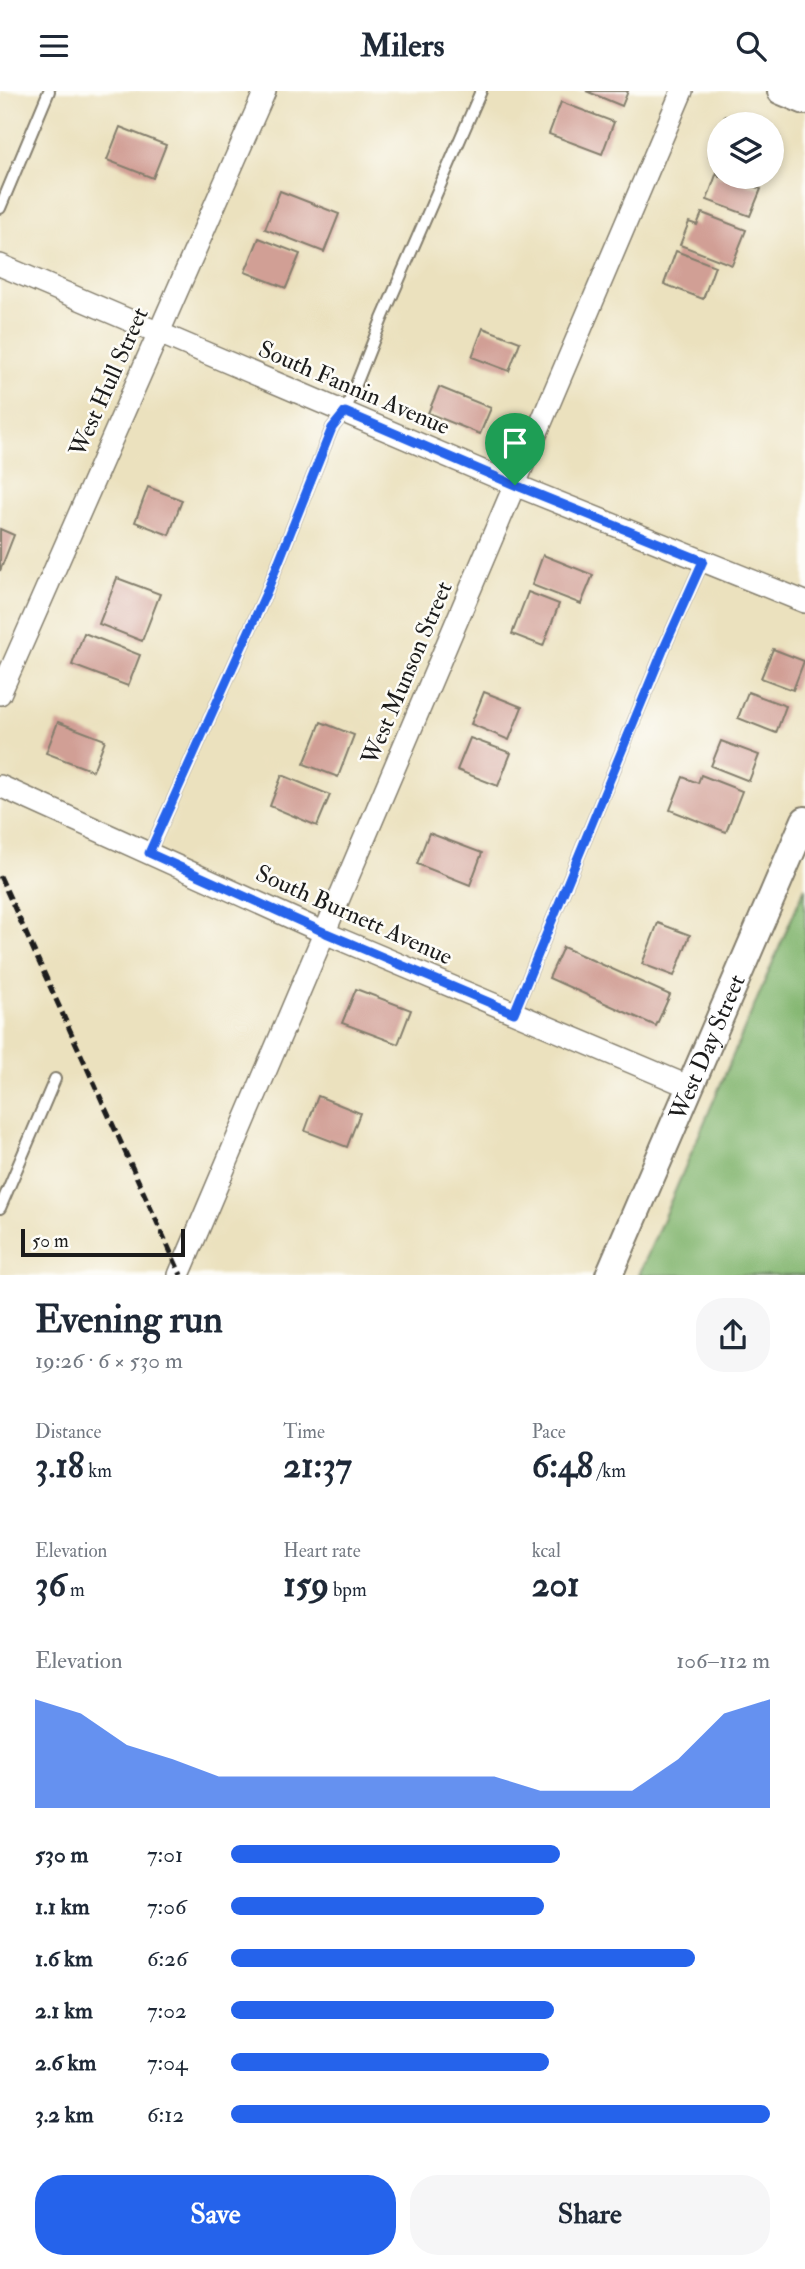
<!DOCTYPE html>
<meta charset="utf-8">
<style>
body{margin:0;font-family:"IM FELL Double Pica",serif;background:#f6f6f7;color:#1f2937;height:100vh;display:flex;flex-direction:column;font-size:26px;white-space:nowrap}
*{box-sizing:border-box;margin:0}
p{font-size:23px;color:#747a83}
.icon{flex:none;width:38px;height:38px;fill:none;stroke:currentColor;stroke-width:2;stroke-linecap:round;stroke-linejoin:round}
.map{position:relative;height:1184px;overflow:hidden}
.panel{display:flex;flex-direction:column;background:#fff;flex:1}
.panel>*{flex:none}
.tools{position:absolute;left:707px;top:21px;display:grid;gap:14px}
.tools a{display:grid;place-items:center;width:77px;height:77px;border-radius:50%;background:#fff;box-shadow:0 4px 10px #0003;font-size:35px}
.scale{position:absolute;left:21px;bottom:18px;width:164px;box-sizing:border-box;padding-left:7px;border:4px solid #1c1c1c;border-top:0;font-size:19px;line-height:24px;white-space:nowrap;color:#1c1c1c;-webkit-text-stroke:5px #fdfcf7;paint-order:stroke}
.pin{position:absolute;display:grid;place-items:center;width:60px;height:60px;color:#fff;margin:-72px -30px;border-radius:50% 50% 50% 0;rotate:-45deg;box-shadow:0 0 7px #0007}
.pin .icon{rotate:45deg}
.round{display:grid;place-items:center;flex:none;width:74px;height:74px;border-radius:28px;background:#f6f6f7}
.overview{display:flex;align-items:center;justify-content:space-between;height:119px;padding:0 35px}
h1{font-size:38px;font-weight:700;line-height:52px}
.figures{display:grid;grid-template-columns:repeat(3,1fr);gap:10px;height:119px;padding:7px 35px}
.figures div{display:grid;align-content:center}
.figures b{font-size:35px;font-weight:700}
.figures small{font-size:19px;font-weight:400}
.figures p{font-size:19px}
.chart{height:196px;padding:14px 35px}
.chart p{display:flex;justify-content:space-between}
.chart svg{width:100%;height:126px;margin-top:7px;fill:#2563eb;opacity:.7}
.action{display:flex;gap:14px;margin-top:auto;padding:14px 35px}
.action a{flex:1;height:80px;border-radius:28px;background:#2563eb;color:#fff;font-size:28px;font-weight:700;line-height:80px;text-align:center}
.action a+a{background:#f6f6f7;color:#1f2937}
ul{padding:0 35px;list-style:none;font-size:23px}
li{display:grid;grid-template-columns:112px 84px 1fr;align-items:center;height:52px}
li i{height:18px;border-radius:9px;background:#2563eb}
header{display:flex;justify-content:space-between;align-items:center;height:91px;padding:0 35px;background:#fff;font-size:32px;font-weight:700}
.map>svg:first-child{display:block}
.forest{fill:#85b772;stroke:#506a47;stroke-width:2}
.building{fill:#d19f95}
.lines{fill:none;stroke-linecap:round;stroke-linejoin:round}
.service-casing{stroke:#847e6d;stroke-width:14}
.minor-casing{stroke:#847e6d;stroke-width:24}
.tertiary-casing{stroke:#847e6d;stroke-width:30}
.service{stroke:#fff;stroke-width:10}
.minor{stroke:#fff;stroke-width:21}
.tertiary{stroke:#fff;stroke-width:26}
.rail{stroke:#1c1c1c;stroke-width:5;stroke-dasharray:10 5;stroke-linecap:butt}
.route-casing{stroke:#fff;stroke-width:14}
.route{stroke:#2563eb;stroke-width:9}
.labels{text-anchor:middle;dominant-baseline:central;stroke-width:5;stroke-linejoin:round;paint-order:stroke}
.street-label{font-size:24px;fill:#1c1c1c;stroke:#fdfcf7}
</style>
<header><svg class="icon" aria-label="menu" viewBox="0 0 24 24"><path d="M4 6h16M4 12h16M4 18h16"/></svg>Milers<svg class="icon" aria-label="search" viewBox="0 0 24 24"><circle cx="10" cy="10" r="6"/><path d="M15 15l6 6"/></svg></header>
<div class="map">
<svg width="805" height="1184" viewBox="0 0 805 1184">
<rect width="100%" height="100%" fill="#fdfcf7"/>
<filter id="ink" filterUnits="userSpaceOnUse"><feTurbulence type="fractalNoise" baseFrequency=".0143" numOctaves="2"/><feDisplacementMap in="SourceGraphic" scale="14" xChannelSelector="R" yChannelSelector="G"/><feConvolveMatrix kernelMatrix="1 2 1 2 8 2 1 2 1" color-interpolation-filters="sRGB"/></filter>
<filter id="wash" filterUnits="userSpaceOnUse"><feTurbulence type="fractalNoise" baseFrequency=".00686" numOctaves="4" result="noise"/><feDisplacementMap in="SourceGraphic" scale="28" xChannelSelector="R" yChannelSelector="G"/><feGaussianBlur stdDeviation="1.57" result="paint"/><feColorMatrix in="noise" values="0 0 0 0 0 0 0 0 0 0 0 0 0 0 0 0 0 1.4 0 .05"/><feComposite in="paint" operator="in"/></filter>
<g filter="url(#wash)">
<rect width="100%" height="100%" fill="#ebe1be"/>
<path class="forest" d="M 805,796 L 805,1184 L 639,1184 Z"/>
<g id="blocks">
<g class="building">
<path d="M 586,0 L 628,0 L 622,15 Z"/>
<path d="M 561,11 L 614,31 L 602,63 L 549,43 Z"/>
<path d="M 725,25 L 746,33 L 722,33 Z"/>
<path d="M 120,36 L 166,54 L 153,87 L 107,69 Z"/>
<path d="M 719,40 L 719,69 L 709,65 Z"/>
<path d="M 772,43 L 780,46 L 772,67 Z"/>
<path d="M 717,81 L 719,86 L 729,86 L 761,98 L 750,125 L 707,109 Z"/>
<path d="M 280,100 L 339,123 L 324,161 L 265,138 Z"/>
<path d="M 702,122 L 746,139 L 732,174 L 680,154 L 689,131 L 697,134 Z"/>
<path d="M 259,147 L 300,163 L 286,197 L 245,181 Z"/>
<path d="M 676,160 L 715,175 L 703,208 L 664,193 Z"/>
<path d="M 483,237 L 520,251 L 509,280 L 472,266 Z"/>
<path d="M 439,296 L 491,317 L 480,343 L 428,322 Z"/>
<path d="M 148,396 L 182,409 L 169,444 L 135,431 Z"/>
<path d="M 0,438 L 14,444 L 0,480 Z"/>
<path d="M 543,464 L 593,484 L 581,513 L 532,494 Z"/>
<path d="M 117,487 L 160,503 L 142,550 L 99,533 Z"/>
<path d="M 528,501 L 559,513 L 543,555 L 512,543 Z"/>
<path d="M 84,542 L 140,564 L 128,595 L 72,574 Z"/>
<path d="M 773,558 L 804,570 L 793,599 L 761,587 Z"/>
<path d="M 484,601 L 522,616 L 509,649 L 471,633 Z"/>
<path d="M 748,601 L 786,615 L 776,642 L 738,627 Z"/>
<path d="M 58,631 L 105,649 L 93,680 L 46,662 Z"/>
<path d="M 321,631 L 354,644 L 338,686 L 304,673 Z"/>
<path d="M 470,647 L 511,662 L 498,695 L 457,679 Z"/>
<path d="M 721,650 L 759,664 L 749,690 L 711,675 Z"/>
<path d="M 282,684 L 330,704 L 317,735 L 270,715 Z"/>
<path d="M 701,684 L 742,700 L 726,741 L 670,719 L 683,686 L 698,692 Z"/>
<path d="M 429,742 L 482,762 L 470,794 L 417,773 Z"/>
<path d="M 658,832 L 690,844 L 674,885 L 642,873 Z"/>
<path d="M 563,856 L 670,904 L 656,935 L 549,887 Z"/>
<path d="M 356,898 L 411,919 L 398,953 L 342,932 Z"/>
<path d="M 318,1005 L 360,1022 L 347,1056 L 305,1040 Z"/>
</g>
</g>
</g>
<g filter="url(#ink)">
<use href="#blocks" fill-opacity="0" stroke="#847e6d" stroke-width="2"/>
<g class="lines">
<g class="service-casing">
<g id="service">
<path d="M 0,117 L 49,0"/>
<path d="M 149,762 L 267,500 L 332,337 L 345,321 L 382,228 L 481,0"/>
<path d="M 514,922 L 664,557 L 703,470"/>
<path d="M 0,1117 L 55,988"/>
</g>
</g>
<g class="minor-casing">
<g id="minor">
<path d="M 0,174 L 515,394 L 805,511"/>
<path d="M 0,603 L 265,0"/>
<path d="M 0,695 L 325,842 L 690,996"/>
<path d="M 179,1184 L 682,0"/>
</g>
</g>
<g class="tertiary-casing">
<g id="tertiary">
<path d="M 781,0 L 805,10"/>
<path id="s1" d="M 609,1184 L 805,729"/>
</g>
</g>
<use href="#service" class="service"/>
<use href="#minor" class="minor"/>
<use href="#tertiary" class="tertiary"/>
<path class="rail" d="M 0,785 L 181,1184"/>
</g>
</g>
<g class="lines" filter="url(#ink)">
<g class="route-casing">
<path id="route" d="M 345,321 L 515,394 L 703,470 L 664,557 L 514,922 L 326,842 L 149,762 L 267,500 L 332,337 Z"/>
</g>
<use href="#route" class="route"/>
</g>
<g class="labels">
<g class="street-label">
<text transform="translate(109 291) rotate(-66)">West Hull Street</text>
<text transform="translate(354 297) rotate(23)">South Fannin Avenue</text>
<text transform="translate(407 582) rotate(-67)">West Munson Street</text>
<text transform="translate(354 824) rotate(24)">South Burnett Avenue</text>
<text stroke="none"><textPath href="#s1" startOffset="248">West Day Street</textPath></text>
</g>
</g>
</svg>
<div class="tools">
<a><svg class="icon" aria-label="layers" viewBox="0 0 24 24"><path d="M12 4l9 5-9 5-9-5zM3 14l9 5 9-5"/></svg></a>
</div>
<div class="scale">50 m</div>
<div class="pin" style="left:515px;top:394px;background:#1e9e55"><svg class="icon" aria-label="arrive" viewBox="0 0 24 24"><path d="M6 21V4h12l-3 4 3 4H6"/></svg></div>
</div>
<section class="panel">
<div class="overview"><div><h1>Evening run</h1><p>19:26 · 6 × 530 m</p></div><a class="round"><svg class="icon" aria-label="share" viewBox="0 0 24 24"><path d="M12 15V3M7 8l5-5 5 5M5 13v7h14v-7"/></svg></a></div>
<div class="figures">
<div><p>Distance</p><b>3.18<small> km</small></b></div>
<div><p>Time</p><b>21:37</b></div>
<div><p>Pace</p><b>6:48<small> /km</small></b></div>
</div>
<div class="figures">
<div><p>Elevation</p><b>36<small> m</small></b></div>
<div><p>Heart rate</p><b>159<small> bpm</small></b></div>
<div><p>kcal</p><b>201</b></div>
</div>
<div class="chart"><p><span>Elevation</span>106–112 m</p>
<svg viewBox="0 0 160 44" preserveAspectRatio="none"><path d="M0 44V6L10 11L20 22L30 27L40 33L50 33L60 33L70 33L80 33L90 33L100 33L110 38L120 38L130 38L140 27L150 11L160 6V44z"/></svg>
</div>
<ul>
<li><b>530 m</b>7:01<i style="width:61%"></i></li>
<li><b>1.1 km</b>7:06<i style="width:58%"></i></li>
<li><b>1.6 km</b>6:26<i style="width:86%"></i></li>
<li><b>2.1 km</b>7:02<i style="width:60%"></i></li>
<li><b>2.6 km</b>7:04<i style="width:59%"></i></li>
<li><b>3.2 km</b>6:12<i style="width:100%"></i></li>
</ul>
<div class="action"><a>Save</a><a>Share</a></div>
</section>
